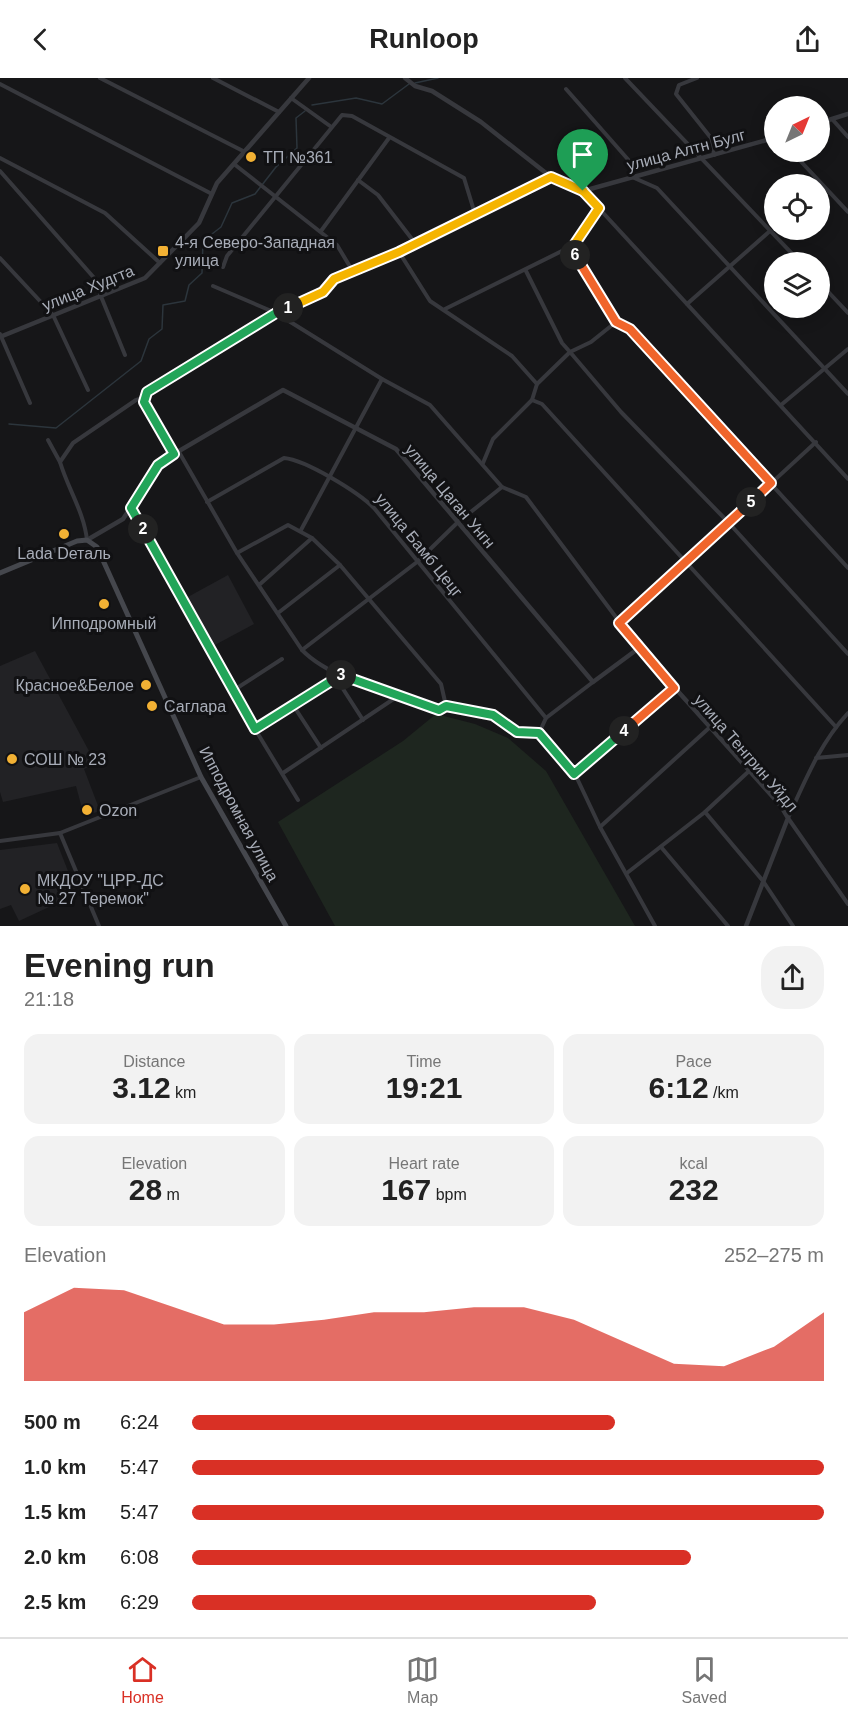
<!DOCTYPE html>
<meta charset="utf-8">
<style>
body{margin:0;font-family:Helvetica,sans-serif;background:#f2f2f2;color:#222;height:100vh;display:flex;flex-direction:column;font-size:22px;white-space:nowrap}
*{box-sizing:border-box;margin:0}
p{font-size:20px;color:#767676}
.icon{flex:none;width:33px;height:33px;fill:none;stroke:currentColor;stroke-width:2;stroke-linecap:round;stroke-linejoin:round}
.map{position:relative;height:848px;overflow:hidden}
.details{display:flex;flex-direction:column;background:#fff;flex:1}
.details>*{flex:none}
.needle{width:39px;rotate:43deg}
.fabs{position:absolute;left:764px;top:18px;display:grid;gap:12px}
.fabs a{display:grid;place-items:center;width:66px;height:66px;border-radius:50%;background:#fff;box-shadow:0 3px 15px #0003;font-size:30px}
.pin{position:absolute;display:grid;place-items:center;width:51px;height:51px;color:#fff;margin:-62px -26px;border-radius:50% 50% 50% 0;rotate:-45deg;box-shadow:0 0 6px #0007}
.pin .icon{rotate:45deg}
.km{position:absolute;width:30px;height:30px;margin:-15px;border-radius:50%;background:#222;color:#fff;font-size:16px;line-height:30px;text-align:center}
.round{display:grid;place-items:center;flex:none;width:63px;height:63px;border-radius:24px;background:#f2f2f2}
.overview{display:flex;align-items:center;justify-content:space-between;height:102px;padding:0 24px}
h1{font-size:33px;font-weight:700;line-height:45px}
.figures{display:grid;grid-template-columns:repeat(3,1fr);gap:9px;height:102px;padding:6px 24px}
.figures div{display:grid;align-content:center;border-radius:15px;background:#f2f2f2;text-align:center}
.figures b{font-size:30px;font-weight:700}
.figures small{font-size:16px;font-weight:400}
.figures p{font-size:16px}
.chart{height:168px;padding:12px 24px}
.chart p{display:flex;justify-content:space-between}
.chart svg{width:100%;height:108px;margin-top:6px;fill:#d93025;opacity:.7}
ul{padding:0 24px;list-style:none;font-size:20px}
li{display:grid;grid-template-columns:96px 72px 1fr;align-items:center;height:45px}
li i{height:15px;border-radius:8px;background:#d93025}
header{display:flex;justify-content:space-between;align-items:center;height:78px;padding:0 24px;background:#fff;font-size:27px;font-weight:700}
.menu{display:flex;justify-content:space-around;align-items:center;height:84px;border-top:2px solid #e0e0e0;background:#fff;font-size:16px;color:#767676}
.menu a{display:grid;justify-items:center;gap:3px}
.menu .on{color:#d93025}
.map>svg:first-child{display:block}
.built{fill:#222225}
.green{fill:#1e261f}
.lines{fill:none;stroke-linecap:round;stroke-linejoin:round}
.stream{stroke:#2c353c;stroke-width:1.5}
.minor{stroke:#37383d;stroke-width:4}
.tertiary{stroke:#37383d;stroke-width:4.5}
.secondary{stroke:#45474d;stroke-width:5}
.split-1-casing{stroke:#fff;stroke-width:12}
.split-2-casing{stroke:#fff;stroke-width:12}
.split-3-casing{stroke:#fff;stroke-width:12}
.split-4-casing{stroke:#fff;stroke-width:12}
.split-5-casing{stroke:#fff;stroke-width:12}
.split-6-casing{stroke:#fff;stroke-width:12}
.split-7-casing{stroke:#fff;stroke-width:12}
.split-1{stroke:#f5b400;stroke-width:8}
.split-2{stroke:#22a559;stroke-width:8}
.split-3{stroke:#22a559;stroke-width:8}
.split-4{stroke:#22a559;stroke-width:8}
.split-5{stroke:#f0652b;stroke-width:8}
.split-6{stroke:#f0652b;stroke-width:8}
.split-7{stroke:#f5b400;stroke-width:8}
.poi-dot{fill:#f2b134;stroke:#111113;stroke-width:2}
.labels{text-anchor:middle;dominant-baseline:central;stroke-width:6;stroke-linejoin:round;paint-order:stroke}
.street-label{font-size:16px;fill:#a8adb8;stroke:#111113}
.poi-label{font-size:16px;fill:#a8adb8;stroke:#111113;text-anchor:start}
</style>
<header><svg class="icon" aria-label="back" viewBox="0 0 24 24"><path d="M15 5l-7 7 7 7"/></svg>Runloop<svg class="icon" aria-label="share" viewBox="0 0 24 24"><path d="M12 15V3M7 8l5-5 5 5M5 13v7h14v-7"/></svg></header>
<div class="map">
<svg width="848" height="848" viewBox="0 0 848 848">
<rect width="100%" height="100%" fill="#161618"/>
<g class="built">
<path d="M 228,497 L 254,546 L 213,568 L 186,520 Z"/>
<path d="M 35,573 L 96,686 L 84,691 L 100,733 L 84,738 L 76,708 L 3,724 L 0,714 L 0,588 Z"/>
<path d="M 57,765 L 77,816 L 19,843 L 11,827 L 0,831 L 0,772 Z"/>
</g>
<path class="green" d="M 436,636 L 475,646 L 508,660 L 546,693 L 635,848 L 335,848 L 278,744 L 403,663 Z"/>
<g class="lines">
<g class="stream">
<path d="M 415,5 L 438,0"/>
<path d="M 312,27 L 356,20 L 382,26 L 409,6"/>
<path d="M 9,346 L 56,350 L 141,283 L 149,261 L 162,251 L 163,227 L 185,223 L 189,207 L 202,195 L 203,163 L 221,149 L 232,125 L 255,116 L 276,89 L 297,70 L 296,40 L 305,33"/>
</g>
<g class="minor">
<path d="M 100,0 L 245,74"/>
<path d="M 213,0 L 279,34"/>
<path d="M 625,0 L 800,184"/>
<path d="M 697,0 L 679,7 L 676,16 L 711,60 L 714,77"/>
<path d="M 0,6 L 212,116"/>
<path d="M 566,11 L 632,86 L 632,99 L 657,110 L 848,316"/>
<path d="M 291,20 L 330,48"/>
<path d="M 832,41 L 848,59"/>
<path d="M 792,74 L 848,134"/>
<path d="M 0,80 L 105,135 L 160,185"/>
<path d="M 234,86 L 337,167 L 352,192"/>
<path d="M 0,93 L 103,210 L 100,216 L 125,277"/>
<path d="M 358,102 L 378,117 L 415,165"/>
<path d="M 583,113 L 848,401"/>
<path d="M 321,153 L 389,60"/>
<path d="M 574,167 L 575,180 L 616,244 L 629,251 L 848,490"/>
<path d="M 399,174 L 430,223 L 512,278 L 537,306"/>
<path d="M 0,180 L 53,237 L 88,312"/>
<path d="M 223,189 L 227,178 L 342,37 L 352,38 L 464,100 L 475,136"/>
<path d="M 526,193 L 562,265 L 570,274 L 621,334 L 728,444 L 848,576"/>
<path d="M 819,204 L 848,235"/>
<path d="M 213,208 L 276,235 L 382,301 L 430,327 L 502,409 L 526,419 L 639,570"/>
<path d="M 687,226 L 770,153"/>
<path d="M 445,231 L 574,167 L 599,131"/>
<path d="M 0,256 L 30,325"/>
<path d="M 532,322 L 542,326 L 836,649"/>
<path d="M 781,327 L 848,271"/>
<path d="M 48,362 L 60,384"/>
<path d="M 179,374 L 237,475 L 302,572 C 332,603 398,617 439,632 L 446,628 L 493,637 L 517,654 L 539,655"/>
<path d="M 174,377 L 144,324 L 152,309 L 276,235 L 323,214 L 334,201 L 399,174 L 551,99"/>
<path d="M 483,385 L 493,361 L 532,322 L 537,306 L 570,274 L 591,264 L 616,244"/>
<path d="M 207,424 L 284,380 C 306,382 358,414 374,430 L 546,640"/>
<path d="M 131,430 L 255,651 L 298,722"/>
<path d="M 301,452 L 382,301"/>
<path d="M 87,462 C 84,434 68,411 60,384 L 73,365 L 136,322 L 144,319"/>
<path d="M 237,475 L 288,447 L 312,460 L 340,487 L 441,606 L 446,628"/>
<path d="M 259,507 L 312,460"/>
<path d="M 278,535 L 340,487"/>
<path d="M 619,545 L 816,364"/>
<path d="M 302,572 L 417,484 L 457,445 L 502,409"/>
<path d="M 336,600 L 363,642"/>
<path d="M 234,612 L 282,581"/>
<path d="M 293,627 L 321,670"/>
<path d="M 848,635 C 820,665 805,703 788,740 L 848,826"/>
<path d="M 255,651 L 341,597"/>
<path d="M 539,655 L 575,696 L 600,749 L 655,848"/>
<path d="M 539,655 L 546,640 L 593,604"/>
<path d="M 816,680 L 848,677"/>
<path d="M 283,695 L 398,618"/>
<path d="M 575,696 L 674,610"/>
<path d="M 705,734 L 763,803 L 793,848"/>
<path d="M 600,749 L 709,650"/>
<path d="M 60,755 L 99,848"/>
<path d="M 0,763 L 60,755 L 201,699"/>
<path d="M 661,769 L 728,848"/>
<path d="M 627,795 L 705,734 L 748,694"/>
</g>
<g class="tertiary">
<path d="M 405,0 L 415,8 L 432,13 L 481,44 L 551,99 L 583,113 L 774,60"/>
<path d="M 819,45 L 848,36"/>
<path d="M 0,259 L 145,200 L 199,145 L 217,105 L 309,0"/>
<path d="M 87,462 L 123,441 L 162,383 L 283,312 L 396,371 L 593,604 L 639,570 L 781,728 L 788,740 L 746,848"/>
</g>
<path class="secondary" d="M 0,495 L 77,463 L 87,462 L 97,469 L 201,699 L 286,848"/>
</g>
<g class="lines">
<g class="split-1-casing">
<path id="split-1" d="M 288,230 L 323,214 L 334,201 L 399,174 L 551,99 L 583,113"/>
</g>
<g class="split-2-casing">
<path id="split-2" d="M 143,451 L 131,430 L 158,387 L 174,376 L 144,324 L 147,314 L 276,235 L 288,230"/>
</g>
<g class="split-3-casing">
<path id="split-3" d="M 143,451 L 255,651 L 341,597"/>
</g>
<g class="split-4-casing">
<path id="split-4" d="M 341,597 L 439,632 L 446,628 L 493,637 L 517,654 L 539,655 L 574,696 L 624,653"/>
</g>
<g class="split-5-casing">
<path id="split-5" d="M 624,653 L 674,610 L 619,545 L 751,424"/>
</g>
<g class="split-6-casing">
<path id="split-6" d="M 575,177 L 616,244 L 630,251 L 771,405 L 751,424"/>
</g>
<g class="split-7-casing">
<path id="split-7" d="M 575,177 L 574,167 L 599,130 L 583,113"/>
</g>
<use href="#split-1" class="split-1"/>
<use href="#split-2" class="split-2"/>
<use href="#split-3" class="split-3"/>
<use href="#split-4" class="split-4"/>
<use href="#split-5" class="split-5"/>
<use href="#split-6" class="split-6"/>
<use href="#split-7" class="split-7"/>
</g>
<g class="poi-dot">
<circle cx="251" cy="79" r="6"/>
<rect x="157" y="167" width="12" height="12" rx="3"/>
<circle cx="64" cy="456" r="6"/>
<circle cx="104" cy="526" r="6"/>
<circle cx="146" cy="607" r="6"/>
<circle cx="152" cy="628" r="6"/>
<circle cx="12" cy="681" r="6"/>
<circle cx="87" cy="732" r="6"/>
<circle cx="25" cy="811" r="6"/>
</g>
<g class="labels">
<g class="street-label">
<text transform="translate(686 72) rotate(-15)">улица Алтн Булг</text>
<text transform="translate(88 210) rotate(-22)">улица Худгта</text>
<text transform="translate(450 418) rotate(50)">улица Цаган Унгн</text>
<text transform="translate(419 467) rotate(51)">улица Бамб Цецг</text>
<text transform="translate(746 675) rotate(49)">улица Тенгрин Уйдл</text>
<text transform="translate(239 736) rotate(62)">Ипподромная улица</text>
</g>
<g class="poi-label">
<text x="263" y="79">ТП №361</text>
<text x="175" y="164">4-я Северо-Западная<tspan x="175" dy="18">улица</tspan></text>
<text x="64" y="475" text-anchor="middle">Lada Dеталь</text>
<text x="104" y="545" text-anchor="middle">Ипподромный</text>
<text x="134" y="607" text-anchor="end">Красное&amp;Белое</text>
<text x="164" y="628">Саглара</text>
<text x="24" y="681">СОШ № 23</text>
<text x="99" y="732">Ozon</text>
<text x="37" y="802">МКДОУ "ЦРР-ДС<tspan x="37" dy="18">№ 27 Теремок"</tspan></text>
</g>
</g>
</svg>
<div class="fabs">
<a><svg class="needle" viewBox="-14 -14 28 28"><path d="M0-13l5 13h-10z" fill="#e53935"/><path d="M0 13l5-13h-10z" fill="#767676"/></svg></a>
<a><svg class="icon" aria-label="locate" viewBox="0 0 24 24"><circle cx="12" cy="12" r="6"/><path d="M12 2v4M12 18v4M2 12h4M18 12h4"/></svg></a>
<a><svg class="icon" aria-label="layers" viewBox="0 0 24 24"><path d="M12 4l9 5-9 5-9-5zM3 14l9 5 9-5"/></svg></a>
</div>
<div class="pin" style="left:583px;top:113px;background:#1e9e55"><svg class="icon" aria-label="arrive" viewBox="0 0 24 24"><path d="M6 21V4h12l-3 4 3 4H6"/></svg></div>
<b class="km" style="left:288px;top:230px">1</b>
<b class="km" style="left:143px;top:451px">2</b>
<b class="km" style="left:341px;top:597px">3</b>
<b class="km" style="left:624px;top:653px">4</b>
<b class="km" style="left:751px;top:424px">5</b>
<b class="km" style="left:575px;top:177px">6</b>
</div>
<section class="details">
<div class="overview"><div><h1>Evening run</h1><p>21:18</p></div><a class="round"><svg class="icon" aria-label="share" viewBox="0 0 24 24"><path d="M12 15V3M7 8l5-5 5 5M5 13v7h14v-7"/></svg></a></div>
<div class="figures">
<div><p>Distance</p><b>3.12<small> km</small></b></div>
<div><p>Time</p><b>19:21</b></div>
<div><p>Pace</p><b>6:12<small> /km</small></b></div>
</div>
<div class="figures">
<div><p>Elevation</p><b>28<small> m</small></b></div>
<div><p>Heart rate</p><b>167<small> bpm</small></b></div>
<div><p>kcal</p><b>232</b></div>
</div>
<div class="chart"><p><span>Elevation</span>252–275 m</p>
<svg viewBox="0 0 160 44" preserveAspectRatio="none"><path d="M0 44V16L10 6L20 7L30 14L40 21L50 21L60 19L70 16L80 16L90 14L100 14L110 19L120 28L130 37L140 38L150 30L160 16V44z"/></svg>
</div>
<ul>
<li><b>500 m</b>6:24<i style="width:67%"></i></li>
<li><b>1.0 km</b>5:47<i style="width:100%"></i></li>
<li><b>1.5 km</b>5:47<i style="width:100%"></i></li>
<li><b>2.0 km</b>6:08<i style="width:79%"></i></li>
<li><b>2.5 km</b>6:29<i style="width:64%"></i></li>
</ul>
</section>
<nav class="menu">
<a class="on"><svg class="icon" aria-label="home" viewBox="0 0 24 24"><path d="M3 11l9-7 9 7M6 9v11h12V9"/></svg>Home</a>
<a><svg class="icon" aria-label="map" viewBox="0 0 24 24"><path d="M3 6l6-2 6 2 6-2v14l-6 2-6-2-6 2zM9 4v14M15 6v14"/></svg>Map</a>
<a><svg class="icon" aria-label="saved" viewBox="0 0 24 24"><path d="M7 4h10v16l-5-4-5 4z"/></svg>Saved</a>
</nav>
